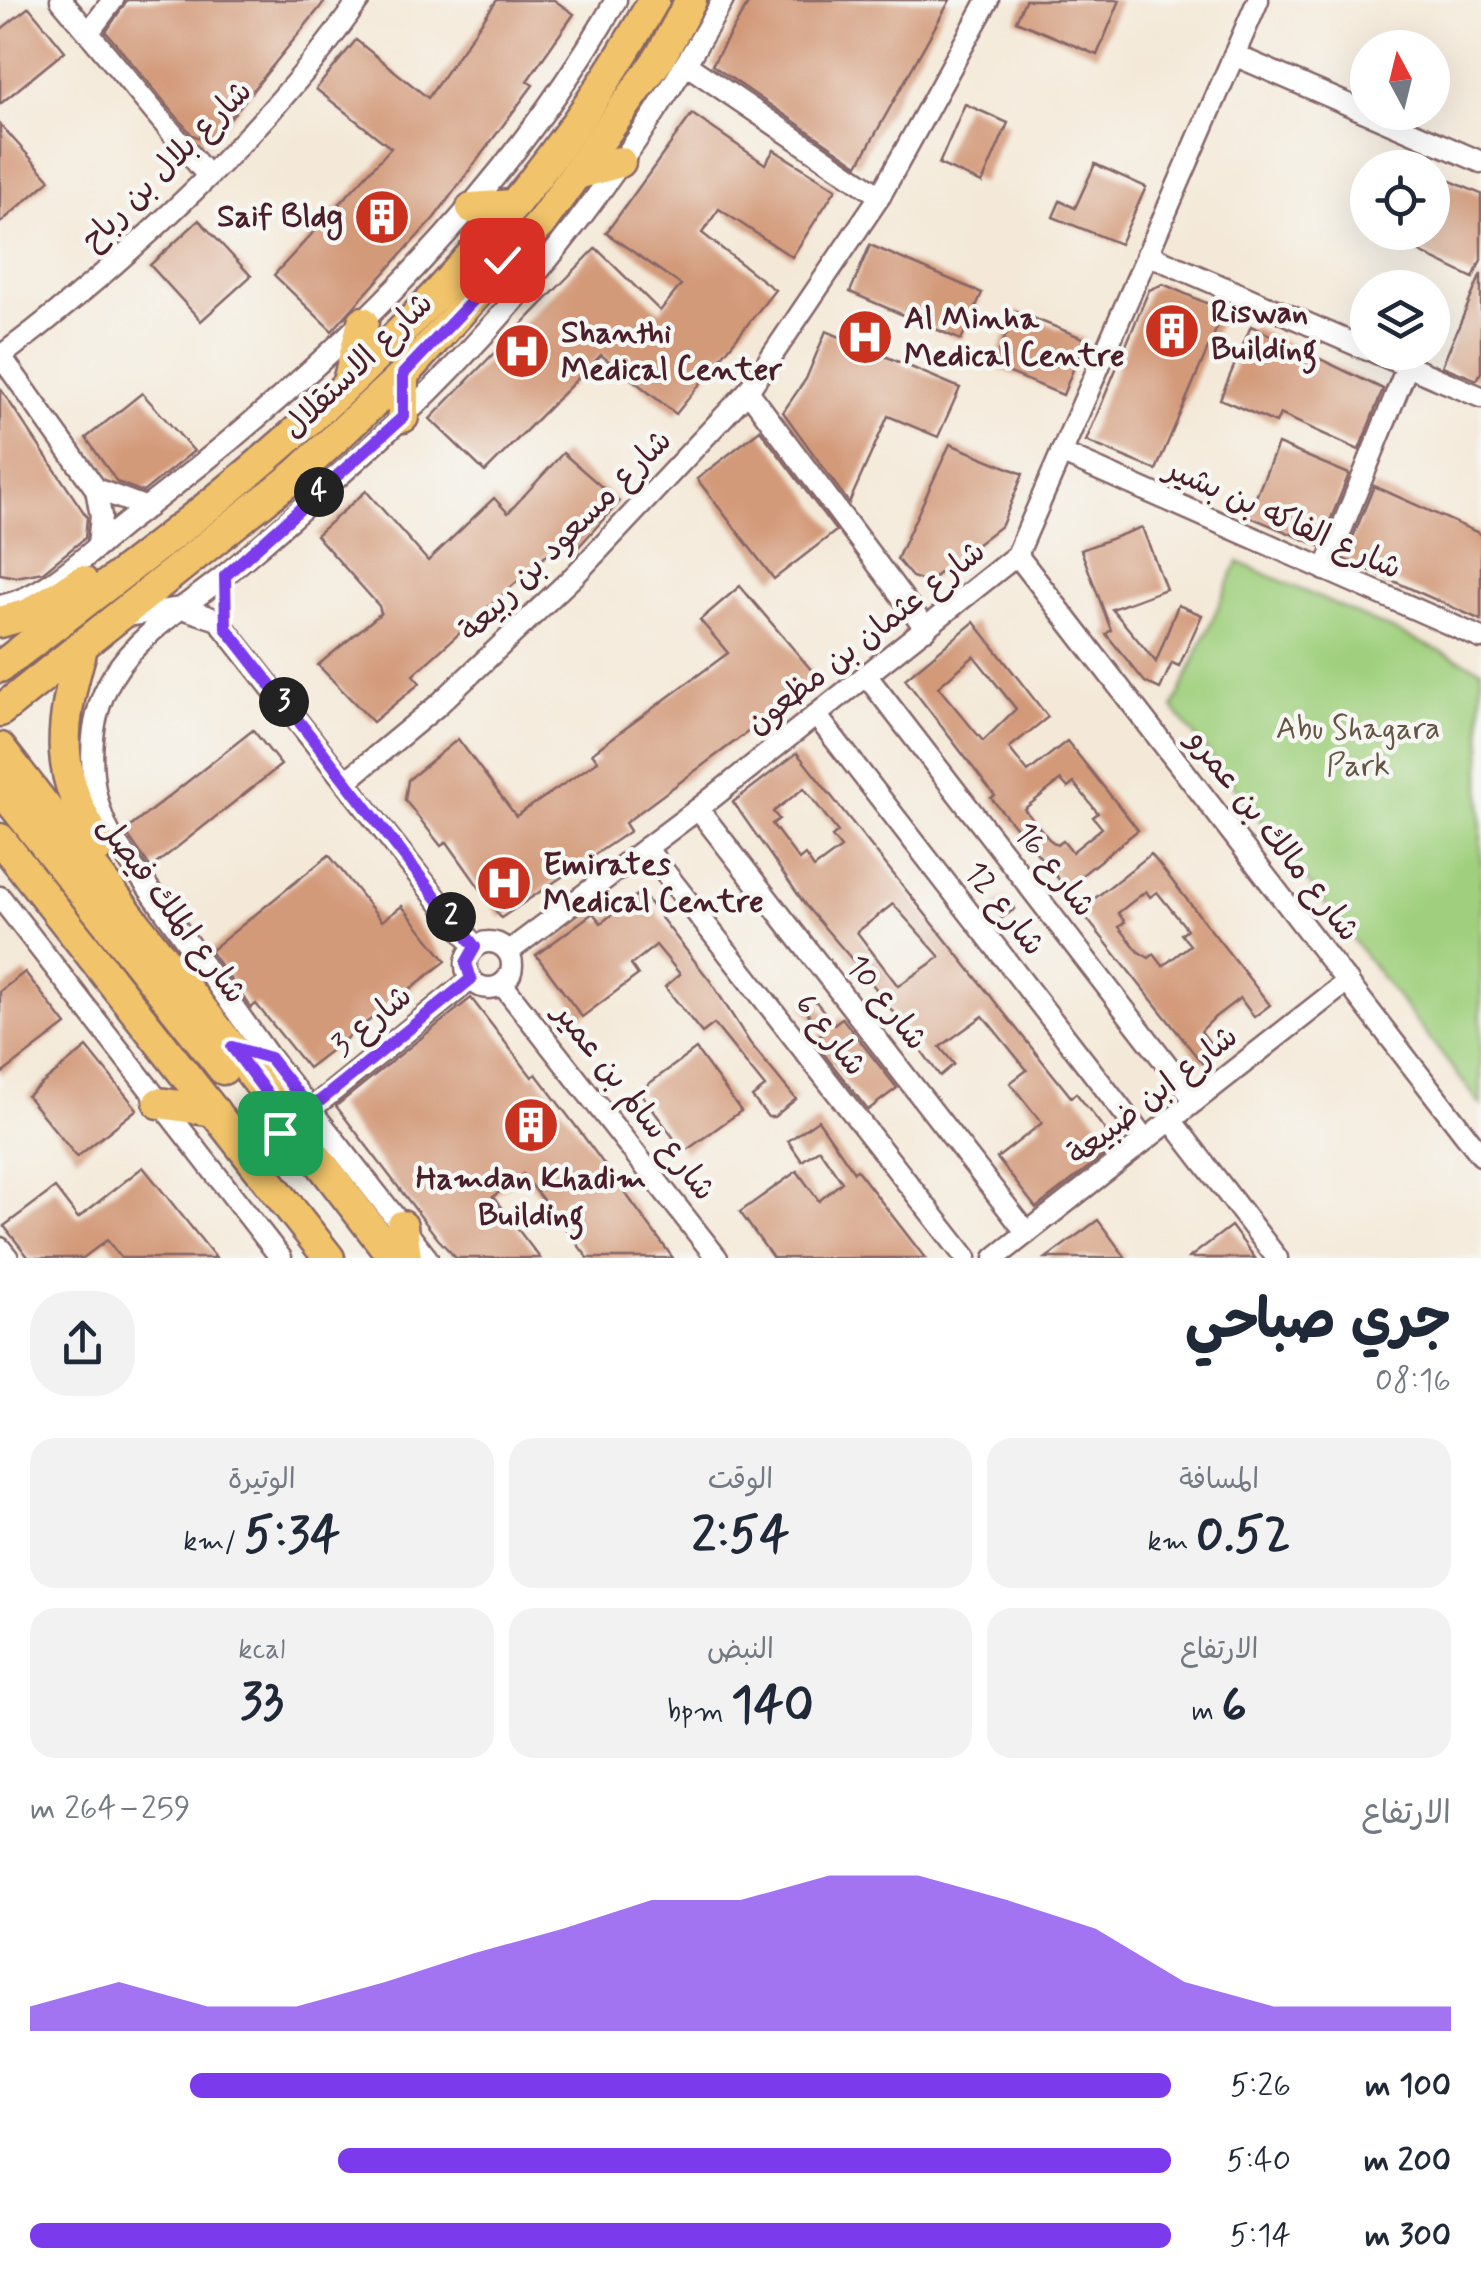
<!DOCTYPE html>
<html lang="ar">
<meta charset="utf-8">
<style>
body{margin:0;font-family:Mynerve,"Playpen Sans Arabic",sans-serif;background:#f2f2f3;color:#1f2937;direction:rtl;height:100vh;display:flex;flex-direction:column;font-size:38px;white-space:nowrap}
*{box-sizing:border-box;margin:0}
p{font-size:32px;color:#747a83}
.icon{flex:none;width:55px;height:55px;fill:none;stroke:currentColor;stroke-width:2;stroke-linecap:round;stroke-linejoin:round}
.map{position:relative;height:1258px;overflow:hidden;direction:ltr}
.details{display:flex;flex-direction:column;background:#fff;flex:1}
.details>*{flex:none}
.needle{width:65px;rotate:353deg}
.tools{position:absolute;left:1350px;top:30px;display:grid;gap:20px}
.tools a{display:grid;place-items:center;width:100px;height:100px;border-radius:50%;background:#fff;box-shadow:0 10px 40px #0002;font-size:50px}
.pin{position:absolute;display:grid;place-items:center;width:85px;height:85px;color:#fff;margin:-42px;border-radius:20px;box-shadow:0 5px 15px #0006}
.km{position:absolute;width:50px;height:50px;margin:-25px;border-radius:50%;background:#222;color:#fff;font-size:28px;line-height:50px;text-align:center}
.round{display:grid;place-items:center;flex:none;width:105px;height:105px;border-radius:40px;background:#f2f2f3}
.head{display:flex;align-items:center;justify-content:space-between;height:170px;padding:0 30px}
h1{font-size:55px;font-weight:700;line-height:75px}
.metrics{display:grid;grid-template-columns:repeat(3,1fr);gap:15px;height:170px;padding:10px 30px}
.metrics div{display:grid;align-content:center;border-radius:25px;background:#f2f2f3;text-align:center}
.metrics b{font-size:50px;font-weight:700}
.metrics small{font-size:28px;font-weight:400}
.metrics p{font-size:28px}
.chart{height:280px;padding:20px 30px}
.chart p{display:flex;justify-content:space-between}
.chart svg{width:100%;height:180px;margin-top:10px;fill:#7c3aed;opacity:.7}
ul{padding:0 30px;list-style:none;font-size:32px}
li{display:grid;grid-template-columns:160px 120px 1fr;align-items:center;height:75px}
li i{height:25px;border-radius:12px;background:#7c3aed}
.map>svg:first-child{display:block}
.green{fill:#a0d07e;stroke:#757854;stroke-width:2.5}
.building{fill:#d39a79;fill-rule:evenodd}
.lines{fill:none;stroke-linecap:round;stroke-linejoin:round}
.minor-casing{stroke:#866668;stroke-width:25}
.primary-casing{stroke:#866668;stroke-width:35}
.minor{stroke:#fff;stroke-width:20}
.primary{stroke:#f1c36a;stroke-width:30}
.route-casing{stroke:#fff;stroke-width:20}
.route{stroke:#7c3aed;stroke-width:12}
.labels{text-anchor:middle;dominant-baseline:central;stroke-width:9;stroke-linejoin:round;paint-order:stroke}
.street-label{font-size:32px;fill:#4a1f2b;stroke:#f6f6f2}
.poi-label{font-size:32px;font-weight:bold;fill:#4a1f2b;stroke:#f6f6f2;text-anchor:start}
.park-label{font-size:32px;fill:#645444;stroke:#f6f6f2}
</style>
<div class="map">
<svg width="1481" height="1258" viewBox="0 0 1481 1258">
<rect width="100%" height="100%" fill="#f6f6f2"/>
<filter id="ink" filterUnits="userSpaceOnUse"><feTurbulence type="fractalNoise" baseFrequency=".01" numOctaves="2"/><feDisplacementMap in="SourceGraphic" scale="20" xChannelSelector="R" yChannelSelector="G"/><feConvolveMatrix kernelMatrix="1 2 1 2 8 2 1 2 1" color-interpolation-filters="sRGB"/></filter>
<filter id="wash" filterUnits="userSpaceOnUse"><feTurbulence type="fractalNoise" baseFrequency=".0048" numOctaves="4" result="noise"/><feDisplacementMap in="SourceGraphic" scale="40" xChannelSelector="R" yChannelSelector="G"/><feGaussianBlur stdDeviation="2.25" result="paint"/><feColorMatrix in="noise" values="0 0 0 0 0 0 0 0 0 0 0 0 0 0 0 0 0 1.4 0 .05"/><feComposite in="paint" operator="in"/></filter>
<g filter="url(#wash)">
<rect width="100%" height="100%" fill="#f4e9d8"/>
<path class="green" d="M 1238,562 L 1481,669 L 1481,1105 L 1173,708 Z"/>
<g id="blocks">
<g class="building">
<path d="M 127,0 L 326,0 L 211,142 L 192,135 L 106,32 Z"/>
<path d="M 497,0 L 554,0 L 574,14 L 527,81 L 533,85 L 434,218 L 332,331 L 274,275 L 391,148 L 316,89 L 356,40 L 428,98 Z"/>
<path d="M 750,0 L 950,0 L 858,165 L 712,65 Z"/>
<path d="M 1025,0 L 1120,0 L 1097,55 L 1016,21 Z"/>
<path d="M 29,7 L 65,51 L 0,104 L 0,30 Z"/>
<path d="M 965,104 L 1008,123 L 982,183 L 939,164 Z"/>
<path d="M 692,114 L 765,164 L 774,150 L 836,189 L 792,257 L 719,209 L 702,233 L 775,290 L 676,414 L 601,355 L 485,472 L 430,419 L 596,248 L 660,311 L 681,285 L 606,233 Z"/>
<path d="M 0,124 L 50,180 L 0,223 Z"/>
<path d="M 1095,164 L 1146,187 L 1120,244 L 1053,217 L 1060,201 L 1075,208 Z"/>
<path d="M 1432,173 L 1481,194 L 1481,260 L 1473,278 L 1379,232 L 1432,232 Z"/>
<path d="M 199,220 L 251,276 L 201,321 L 150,265 Z"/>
<path d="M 870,245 L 982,293 L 961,340 L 850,292 Z"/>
<path d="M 1481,274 L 1481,372 L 1477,380 L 1442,366 Z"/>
<path d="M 1163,284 L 1224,311 L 1156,470 L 1086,441 L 1149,290 Z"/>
<path d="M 1016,311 L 1085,339 L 1063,395 L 993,366 Z"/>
<path d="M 1251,326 L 1383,389 L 1359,450 L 1280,414 L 1276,423 L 1220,399 Z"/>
<path d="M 826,331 L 960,388 L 938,437 L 888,416 L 849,503 L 783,412 L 806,379 Z"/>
<path d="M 0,388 L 87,517 L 85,538 L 43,572 L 16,577 L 0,574 Z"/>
<path d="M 142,393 L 194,451 L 143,492 L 117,482 L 86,438 Z"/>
<path d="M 760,430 L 836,531 L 774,579 L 697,479 Z"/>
<path d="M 950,444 L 1023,474 L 1002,525 L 928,582 L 912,577 L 897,559 Z"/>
<path d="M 1278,444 L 1349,474 L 1320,546 L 1248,516 Z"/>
<path d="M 563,453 L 619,502 L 572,554 L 560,543 L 413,675 L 420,683 L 373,722 L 318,665 L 381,613 L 379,606 L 316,535 L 366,491 L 428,561 L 494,498 L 508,513 Z"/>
<path d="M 1374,486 L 1481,534 L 1481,620 L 1344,559 Z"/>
<path d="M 1142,527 L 1166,589 L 1112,609 L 1156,662 L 1178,605 L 1202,615 L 1179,666 L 1172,663 L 1160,689 L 1145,682 L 1106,634 L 1111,630 L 1081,550 Z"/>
<path d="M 740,586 L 819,679 L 625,823 L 630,831 L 501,918 L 447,842 L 441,846 L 405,800 L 408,780 L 458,739 L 516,816 L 598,761 L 592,753 L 728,653 L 700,620 Z"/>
<path d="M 974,622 L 1048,717 L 1009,748 L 1028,772 L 1067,741 L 1138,830 L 1066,888 L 991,798 L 995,796 L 905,679 ZM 974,656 L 1016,709 L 983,741 L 938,687 ZM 1061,780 L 1068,788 L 1074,783 L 1098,813 L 1093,817 L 1102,828 L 1072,852 L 1063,841 L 1057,845 L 1049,839 L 1024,809 Z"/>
<path d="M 253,730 L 281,765 L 151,868 L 125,831 Z"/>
<path d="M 797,753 L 1071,1097 L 1076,1093 L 1117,1145 L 1036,1208 L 997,1158 L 1042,1123 L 1010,1083 L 1027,1070 L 983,1016 L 940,1047 L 954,1064 L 940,1076 L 868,978 L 806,906 L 733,802 ZM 804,788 L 838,832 L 832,837 L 841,848 L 814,868 L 805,855 L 799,860 L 772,824 L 779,819 L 773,812 ZM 893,904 L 940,957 L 898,986 L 857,932 Z"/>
<path d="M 1151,854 L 1270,1005 L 1254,1017 L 1240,998 L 1215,1017 L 1201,1031 L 1217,1052 L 1202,1063 L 1080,910 ZM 1146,891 L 1150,897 L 1157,892 L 1187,929 L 1181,934 L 1190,945 L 1163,966 L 1154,954 L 1149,958 L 1139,952 L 1119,927 L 1125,922 L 1118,913 Z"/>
<path d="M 329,855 L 382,921 L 402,906 L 446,961 L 308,1068 L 256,1004 L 251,1008 L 210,951 Z"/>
<path d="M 641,892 L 711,982 L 750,1043 L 796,1099 L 774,1117 L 768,1117 L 752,1097 L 765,1087 L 714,1024 L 702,1033 L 665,987 L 680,974 L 656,945 L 631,965 L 638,975 L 582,1017 L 536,955 L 593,913 L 601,923 Z"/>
<path d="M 1006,897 L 1015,909 L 1002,918 L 993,906 Z"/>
<path d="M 25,972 L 66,1025 L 0,1075 L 0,991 Z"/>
<path d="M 471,998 L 532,1077 L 536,1074 L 581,1133 L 673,1258 L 588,1258 L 523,1174 L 493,1197 L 540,1258 L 456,1258 L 438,1239 L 336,1106 Z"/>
<path d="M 813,998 L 834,1024 L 842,1018 L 897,1088 L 868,1110 L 813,1040 L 823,1033 L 802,1006 Z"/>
<path d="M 87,1047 L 137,1109 L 77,1157 L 27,1096 Z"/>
<path d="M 696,1049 L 741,1111 L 684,1152 L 639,1091 Z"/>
<path d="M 818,1120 L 854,1172 L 857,1170 L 925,1258 L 773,1258 L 740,1212 L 797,1171 L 819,1201 L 842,1182 L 819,1149 L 802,1161 L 788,1141 Z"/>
<path d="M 143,1167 L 216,1258 L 121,1258 L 107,1240 L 83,1258 L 29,1258 L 4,1226 L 55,1188 L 78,1218 Z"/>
<path d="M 1098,1220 L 1126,1258 L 1046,1258 Z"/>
<path d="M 1231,1226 L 1255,1258 L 1189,1258 Z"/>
</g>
</g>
</g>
<g filter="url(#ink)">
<use href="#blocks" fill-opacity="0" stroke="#866668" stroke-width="2.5"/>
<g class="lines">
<g class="minor-casing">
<g id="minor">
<path d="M 61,0 L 208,176"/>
<path d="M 89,32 L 113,0"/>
<path d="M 1234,55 L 1481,162"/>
<path d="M 687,65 L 880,196"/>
<path d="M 1147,254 L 1368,350"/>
<path d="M 1374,352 L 1481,397"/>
<path d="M 0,355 L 96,489 L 101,516 L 98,545"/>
<path d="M 1,356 C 126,262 270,129 359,0"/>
<path d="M 748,391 L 926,629"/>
<path d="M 1061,453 L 1481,638"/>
<path d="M 96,489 L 147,508"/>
<path d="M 1017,555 L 1481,1155"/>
<path d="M 1325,570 L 1407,367"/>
<path d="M 0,606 C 47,597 89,552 126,523 C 318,377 495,212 616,0"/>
<path d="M 125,616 L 182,608 L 218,620 L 475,947"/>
<path d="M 866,675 L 1195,1101"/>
<path d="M 816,715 L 1145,1140"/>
<path d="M 345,782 L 438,705 L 576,574 L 748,391 L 880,196 L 988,0"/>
<path d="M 698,809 L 1027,1233"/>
<path d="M 646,848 L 966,1258"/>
<path d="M 0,897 L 281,1258"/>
<circle cx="489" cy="965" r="23"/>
<path d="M 508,952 L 698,809 L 1017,555 L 1258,0"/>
<path d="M 502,984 L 717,1258"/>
<path d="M 311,1109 L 471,979"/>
<path d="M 1171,1120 L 1277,1258"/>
<path d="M 0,1248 L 8,1258"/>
<path d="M 427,1258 L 270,1058 L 111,836 C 86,789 85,722 113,676 C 139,633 187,606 225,575 C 285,526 344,472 401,419 C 528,299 638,152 723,0"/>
<path d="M 995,1258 L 1348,981"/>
</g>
</g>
<g class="primary-casing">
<g id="primary">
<path d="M 577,174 L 620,162"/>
<path d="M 472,208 L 512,205"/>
<path d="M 403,375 L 403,417"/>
<path d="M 348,382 L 363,322"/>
<path d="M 0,622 L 29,614 L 82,581"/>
<path d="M 82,648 C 59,727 53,777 101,846"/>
<path d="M 0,667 C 76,608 154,551 228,490 C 390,357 552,184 654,0"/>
<path d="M 0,711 L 297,474 L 403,375 L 540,224 L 660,57 L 691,0"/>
<path d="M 0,748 L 394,1258"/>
<path d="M 0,788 L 223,1069"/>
<path d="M 0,839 L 329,1258"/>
<path d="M 159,1103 L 214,1111"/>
<path d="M 402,1226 L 406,1258"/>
</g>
</g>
<use href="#minor" class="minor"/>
<use href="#primary" class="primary"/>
</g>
</g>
<g class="lines" filter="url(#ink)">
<g class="route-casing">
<path id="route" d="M 280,1133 L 308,1148 L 232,1047 L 270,1058 L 310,1109 L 471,979 L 466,963 L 475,947 L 226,628 L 225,576 L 403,417 L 403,374 L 514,257 L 502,260"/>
</g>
<use href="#route" class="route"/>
</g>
<defs>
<g id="building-disc" transform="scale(2.875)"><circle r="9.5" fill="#c8321e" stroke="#f6f6f2"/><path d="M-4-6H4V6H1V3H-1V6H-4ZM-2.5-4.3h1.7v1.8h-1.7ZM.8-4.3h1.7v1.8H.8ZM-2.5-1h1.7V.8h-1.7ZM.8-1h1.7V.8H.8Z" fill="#fff"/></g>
<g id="hospital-disc" transform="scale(2.875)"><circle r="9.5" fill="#c8321e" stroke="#f6f6f2"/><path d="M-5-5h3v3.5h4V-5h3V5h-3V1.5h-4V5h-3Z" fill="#fff"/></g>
</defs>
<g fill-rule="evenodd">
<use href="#building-disc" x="382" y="217"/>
<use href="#building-disc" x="1172" y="331"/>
<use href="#hospital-disc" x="865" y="337"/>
<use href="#hospital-disc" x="522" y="351"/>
<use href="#hospital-disc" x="504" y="883"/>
<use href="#building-disc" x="531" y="1125"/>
</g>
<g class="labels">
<g class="street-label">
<text transform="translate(167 166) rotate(-45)">شارع بلال بن رباح</text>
<text transform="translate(358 366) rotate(-44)">شارع الاستقلال</text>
<text transform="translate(1283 519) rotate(24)">شارع الفاكه بن بشير</text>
<text transform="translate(566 536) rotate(-45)">شارع مسعود بن ربيعة</text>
<text transform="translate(866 638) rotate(-38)">شارع عثمان بن مظعون</text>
<text transform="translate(1273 836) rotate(52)">شارع مالك بن عمرو</text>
<text transform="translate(1054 870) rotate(52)">شارع 16</text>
<text transform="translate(1004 909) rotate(52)">شارع 12</text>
<text transform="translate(171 910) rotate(53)">شارع الملك فيصل</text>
<text transform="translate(886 1003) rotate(52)">شارع 10</text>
<text transform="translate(372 1021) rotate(-39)">شارع 3</text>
<text transform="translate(830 1035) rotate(52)">شارع 6</text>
<text transform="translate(1153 1096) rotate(-38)">شارع ابن ضبيعة</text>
<text transform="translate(634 1102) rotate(52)">شارع سالم بن عمير</text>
</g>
<g class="poi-label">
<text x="343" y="217" text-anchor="end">Saif Bldg</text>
<text x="1211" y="313">Riswan<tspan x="1211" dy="37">Building</tspan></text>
<text x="904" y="319">Al Minha<tspan x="904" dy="37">Medical Centre</tspan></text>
<text x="561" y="333">Shanthi<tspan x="561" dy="37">Medical Center</tspan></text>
<text x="543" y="865">Emirates<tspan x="543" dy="37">Medical Centre</tspan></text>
<text x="531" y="1179" text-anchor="middle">Hamdan Khadim<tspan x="531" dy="37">Building</tspan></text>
</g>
<g class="park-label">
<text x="1358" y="729">Abu Shagara<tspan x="1358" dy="37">Park</tspan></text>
</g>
</g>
</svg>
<div class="tools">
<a><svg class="needle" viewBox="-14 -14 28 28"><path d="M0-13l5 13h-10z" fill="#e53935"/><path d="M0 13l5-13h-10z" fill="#747a83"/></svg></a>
<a><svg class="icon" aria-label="locate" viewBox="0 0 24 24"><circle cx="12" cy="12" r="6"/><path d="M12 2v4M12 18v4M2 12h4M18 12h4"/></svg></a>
<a><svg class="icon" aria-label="layers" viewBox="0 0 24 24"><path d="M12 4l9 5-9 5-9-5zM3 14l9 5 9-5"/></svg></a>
</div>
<div class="pin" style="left:280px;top:1133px;background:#1e9e55"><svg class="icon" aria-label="arrive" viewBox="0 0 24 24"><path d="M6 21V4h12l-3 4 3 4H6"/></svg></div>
<div class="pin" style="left:502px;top:260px;background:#d93025"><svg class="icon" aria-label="check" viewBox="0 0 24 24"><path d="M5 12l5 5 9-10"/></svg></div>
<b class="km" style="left:451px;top:917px">2</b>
<b class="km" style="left:284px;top:702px">3</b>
<b class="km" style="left:319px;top:492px">4</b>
</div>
<section class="details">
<div class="head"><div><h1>جري صباحي</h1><p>08:16</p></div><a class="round"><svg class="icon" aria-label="share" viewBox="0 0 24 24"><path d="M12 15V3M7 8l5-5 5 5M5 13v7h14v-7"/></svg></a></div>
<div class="metrics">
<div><p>المسافة</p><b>0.52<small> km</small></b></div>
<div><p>الوقت</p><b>2:54</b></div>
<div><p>الوتيرة</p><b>5:34<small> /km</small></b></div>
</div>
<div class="metrics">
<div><p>الارتفاع</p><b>6<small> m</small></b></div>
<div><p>النبض</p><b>140<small> bpm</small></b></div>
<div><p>kcal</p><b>33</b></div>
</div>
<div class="chart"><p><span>الارتفاع</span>259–264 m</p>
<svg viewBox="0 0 160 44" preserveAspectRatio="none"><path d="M0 44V38L10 32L20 38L30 38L40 32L50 25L60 19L70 12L80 12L90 6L100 6L110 12L120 19L130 32L140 38L150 38L160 38V44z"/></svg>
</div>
<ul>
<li><b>100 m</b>5:26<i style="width:86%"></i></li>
<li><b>200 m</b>5:40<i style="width:73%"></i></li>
<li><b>300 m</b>5:14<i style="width:100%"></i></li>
</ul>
</section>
